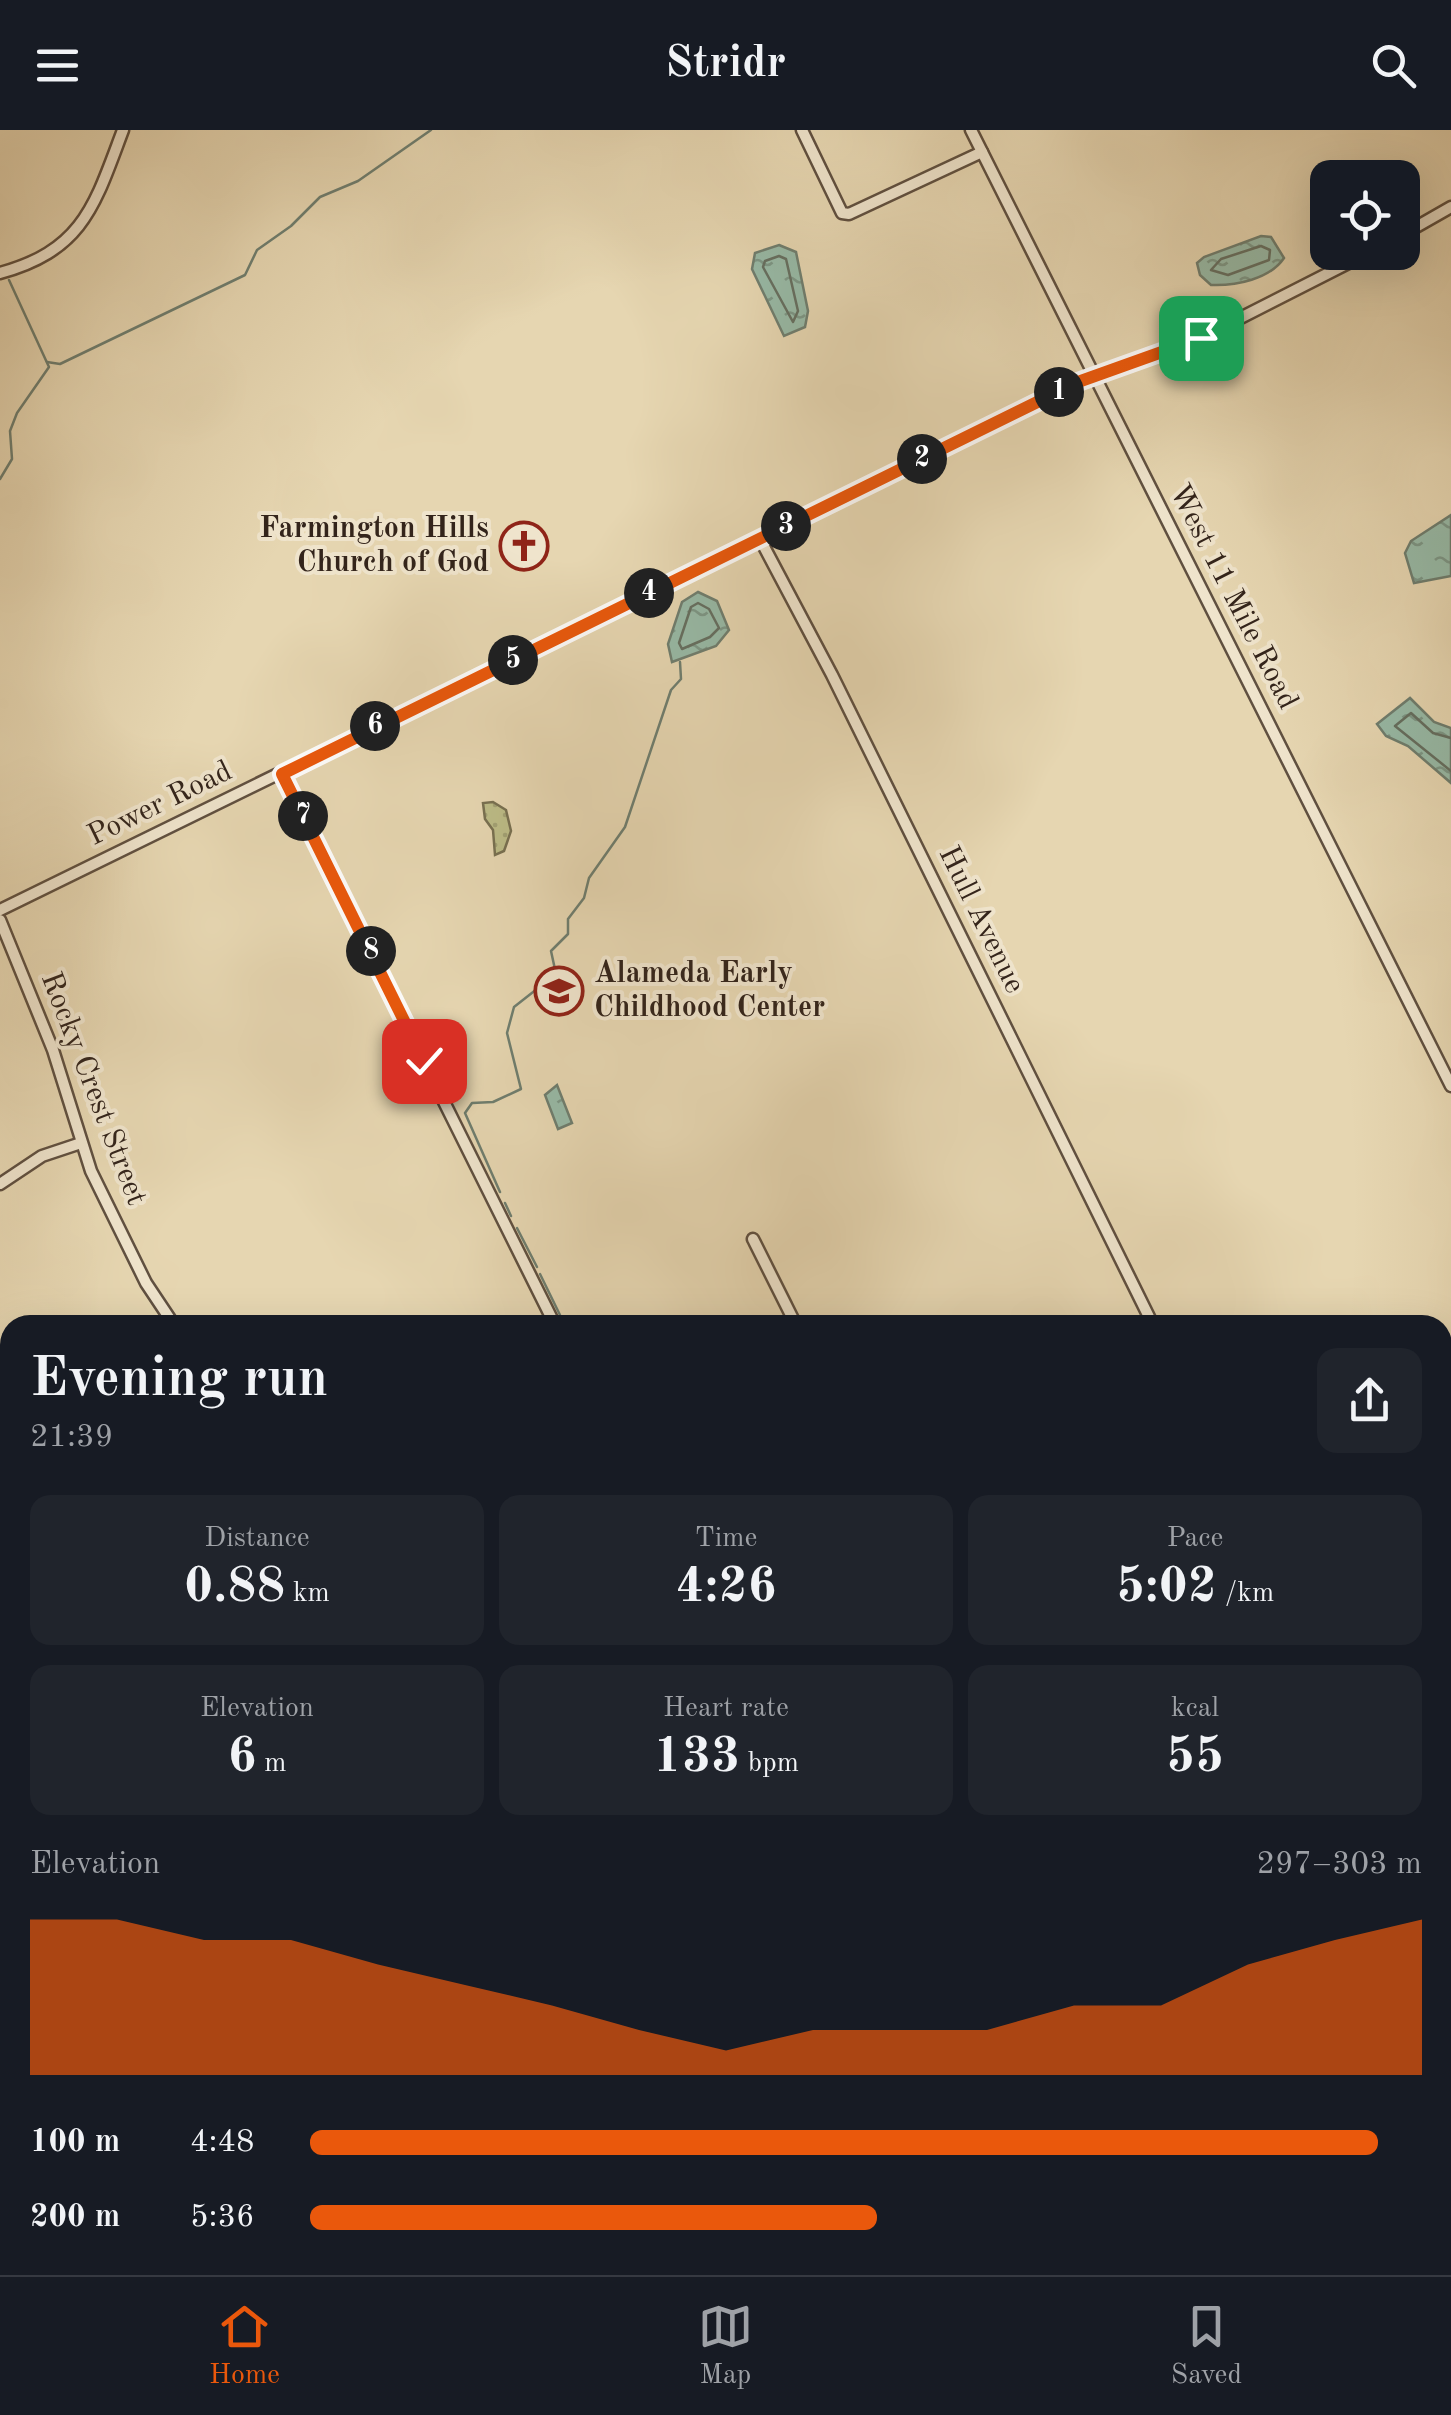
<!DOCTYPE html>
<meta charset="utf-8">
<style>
body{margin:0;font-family:"Old Standard TT",serif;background:#20242c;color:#f1f3f6;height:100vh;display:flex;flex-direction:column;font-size:38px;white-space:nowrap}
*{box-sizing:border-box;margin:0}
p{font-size:32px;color:#9ea1a6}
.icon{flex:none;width:55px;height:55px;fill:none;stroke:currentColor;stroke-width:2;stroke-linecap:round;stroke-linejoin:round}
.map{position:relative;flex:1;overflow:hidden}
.panel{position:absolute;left:0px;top:1185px;width:1452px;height:960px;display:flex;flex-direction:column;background:#171b24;border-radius:30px 30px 0 0;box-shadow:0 10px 40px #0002}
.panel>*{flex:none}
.buttons{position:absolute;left:1310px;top:30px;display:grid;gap:20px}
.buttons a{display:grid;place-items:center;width:110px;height:110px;border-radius:20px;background:#171b24;box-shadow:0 10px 40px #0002;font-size:50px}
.pin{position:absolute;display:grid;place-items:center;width:85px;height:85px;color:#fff;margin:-42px;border-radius:20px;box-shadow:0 5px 15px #0006}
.km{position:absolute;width:50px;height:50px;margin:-25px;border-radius:50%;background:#222;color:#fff;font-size:28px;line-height:50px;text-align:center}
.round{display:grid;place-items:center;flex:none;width:105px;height:105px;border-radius:20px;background:#20242c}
.summary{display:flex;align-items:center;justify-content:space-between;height:170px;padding:0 30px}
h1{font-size:55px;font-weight:700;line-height:75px}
.figures{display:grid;grid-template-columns:repeat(3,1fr);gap:15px;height:170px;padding:10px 30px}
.figures div{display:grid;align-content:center;border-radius:20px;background:#20242c;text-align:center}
.figures b{font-size:50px;font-weight:700}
.figures small{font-size:28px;font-weight:400}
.figures p{font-size:28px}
.chart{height:280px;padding:20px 30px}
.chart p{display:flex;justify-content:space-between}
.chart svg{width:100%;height:180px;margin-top:10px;fill:#ea580c;opacity:.7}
ul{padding:0 30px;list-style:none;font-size:32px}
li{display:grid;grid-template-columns:160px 120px 1fr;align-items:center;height:75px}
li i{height:25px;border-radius:12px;background:#ea580c}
header{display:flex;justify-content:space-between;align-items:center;height:130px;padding:0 30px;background:#171b24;font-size:45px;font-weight:700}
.dock{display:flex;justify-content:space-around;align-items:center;height:140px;border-top:2px solid #363941;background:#171b24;font-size:28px;color:#9ea1a6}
.dock a{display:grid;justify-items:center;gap:5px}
.dock .on{color:#ea580c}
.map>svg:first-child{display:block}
.park{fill:url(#park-dots);stroke:#787051;stroke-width:2.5}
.water{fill:url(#water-ripples);stroke:#6f7e6f;stroke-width:2.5}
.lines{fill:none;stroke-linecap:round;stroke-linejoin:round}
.shore{stroke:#656f61;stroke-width:2.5}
.stream{stroke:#6f7e6f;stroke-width:2.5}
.minor-casing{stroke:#605040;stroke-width:15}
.major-casing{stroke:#33241b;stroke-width:19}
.minor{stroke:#efe4cc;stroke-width:10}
.major{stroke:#e6d6b1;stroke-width:14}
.route-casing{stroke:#fff;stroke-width:20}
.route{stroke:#ea580c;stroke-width:12}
.labels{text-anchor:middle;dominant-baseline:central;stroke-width:8;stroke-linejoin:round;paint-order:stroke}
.poi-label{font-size:30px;font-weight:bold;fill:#33241b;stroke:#efe4cc;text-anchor:end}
.street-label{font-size:30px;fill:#33241b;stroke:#efe4cc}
</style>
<header><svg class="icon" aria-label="menu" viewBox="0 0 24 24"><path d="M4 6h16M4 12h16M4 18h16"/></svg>Stridr<svg class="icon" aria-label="search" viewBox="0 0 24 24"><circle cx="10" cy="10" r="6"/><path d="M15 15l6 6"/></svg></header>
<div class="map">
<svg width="1451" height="2145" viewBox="0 0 1451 2145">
<defs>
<pattern id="park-dots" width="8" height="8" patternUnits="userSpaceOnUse" patternTransform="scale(2.5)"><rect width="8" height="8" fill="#bcbc87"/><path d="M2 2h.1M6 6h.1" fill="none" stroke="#a2a174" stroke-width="1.8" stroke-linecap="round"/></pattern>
<pattern id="water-ripples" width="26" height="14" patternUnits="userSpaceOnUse" patternTransform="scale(2.5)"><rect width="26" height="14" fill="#97baa7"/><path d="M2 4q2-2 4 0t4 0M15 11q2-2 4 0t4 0" fill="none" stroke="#7c9787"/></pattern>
</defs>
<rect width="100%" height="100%" fill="#e6d6b1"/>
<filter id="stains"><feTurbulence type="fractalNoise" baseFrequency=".002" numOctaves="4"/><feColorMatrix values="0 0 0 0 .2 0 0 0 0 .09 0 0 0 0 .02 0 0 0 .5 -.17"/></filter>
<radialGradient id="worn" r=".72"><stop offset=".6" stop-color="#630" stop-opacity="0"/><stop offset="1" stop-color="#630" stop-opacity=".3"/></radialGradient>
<path class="park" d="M 493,672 L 506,680 L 511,701 L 504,721 L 495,725 L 493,700 L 485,689 L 483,673 Z"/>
<g class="water">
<path d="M 1261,106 L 1271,107 L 1284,128 C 1270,149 1236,156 1211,155 L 1200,145 L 1197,133 L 1204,127 Z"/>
<path d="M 779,115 L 796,122 L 808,181 L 805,197 L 784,206 L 752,139 L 755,123 Z"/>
<path d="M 1451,385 L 1451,446 L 1414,453 L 1405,423 L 1411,411 Z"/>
<path d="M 698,462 L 717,471 L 729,500 L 716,516 L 672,532 L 668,514 L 682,472 Z"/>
<path d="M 1410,568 L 1434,592 L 1451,598 L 1451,653 L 1408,616 L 1386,606 L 1377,594 Z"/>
<path d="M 557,955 L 572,993 L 558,999 L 545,965 Z"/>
</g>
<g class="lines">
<g class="shore">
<path d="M 1261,116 L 1270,120 L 1269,130 L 1228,145 L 1211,140 L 1221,129 Z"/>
<path d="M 779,126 L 786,129 L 798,181 L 793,192 L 763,137 L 765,131 Z"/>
<path d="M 698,473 L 709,479 L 719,498 L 710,507 L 682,519 L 679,513 L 691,477 Z"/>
<path d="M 1451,608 L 1433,603 L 1411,583 L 1395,596 L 1451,641"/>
</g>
<g class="stream">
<path d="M 47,232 L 60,234 L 245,145 L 257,120 L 291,96 L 320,67 L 358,51 L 431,0"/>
<path d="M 0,349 L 12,329 L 10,301 L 17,283 L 49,237 L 9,150"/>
<path d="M 500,1062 L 465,983 L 472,973 L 493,972 L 521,959 L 507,903 L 514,877 L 556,844 L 551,821 L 568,804 L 568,789 L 584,768 L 589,748 L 625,697 L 671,560 L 681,549 L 680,532"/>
<path d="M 505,1073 L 511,1086"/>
<path d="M 517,1098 L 537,1137"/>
<path d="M 540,1144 L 560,1185"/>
<path d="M 488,2145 L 491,2135"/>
<path d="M 803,2145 L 820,2135"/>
</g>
<g class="minor-casing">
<g id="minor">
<path d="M 802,0 L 842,83 L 849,84 L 982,22"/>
<path d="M 971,0 L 1451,956"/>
<path d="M 1402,105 L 1451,77"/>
<path d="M 0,143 C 84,120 95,74 123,0"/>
<path d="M 760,409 L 832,545 L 1153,1195"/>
<path d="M 281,644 L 555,1195"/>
<path d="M 0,780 L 1079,252 L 1201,208 L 1370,122"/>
<path d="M 0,790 L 53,920 L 91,1041 L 146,1153 L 174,1195"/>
<path d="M 0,1054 L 42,1026 L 81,1013"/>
<path d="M 753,1109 L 796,1195"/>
<path d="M 0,1325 L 10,1333"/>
<path d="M 1442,1747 L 1451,1748"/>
<path d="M 0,1857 L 10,1854"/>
<path d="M 1442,1961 L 1451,1967"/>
<path d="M 1442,1994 L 1451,1988"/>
</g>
</g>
<g class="major-casing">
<g id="major">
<path d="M 1442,1413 L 1451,1409"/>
<path d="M 1442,1445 L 1451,1441"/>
<path d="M 0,2126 L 10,2121"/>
<path d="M 14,2145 L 35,2135"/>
</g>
</g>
<use href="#minor" class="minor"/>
<use href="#major" class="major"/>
</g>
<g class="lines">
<g class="route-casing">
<path id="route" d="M 424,931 L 282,644 L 1078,252 L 1201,208"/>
</g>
<use href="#route" class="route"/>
</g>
<defs>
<g id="church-ring" transform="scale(2.5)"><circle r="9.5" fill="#efe4cc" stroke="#8f2418" stroke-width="1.5"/><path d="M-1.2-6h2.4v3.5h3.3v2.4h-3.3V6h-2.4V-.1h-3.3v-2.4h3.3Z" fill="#8f2418"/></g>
<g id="school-ring" transform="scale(2.5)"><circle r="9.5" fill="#efe4cc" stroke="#8f2418" stroke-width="1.5"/><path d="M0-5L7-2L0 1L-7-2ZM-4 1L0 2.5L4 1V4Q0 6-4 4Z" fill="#8f2418"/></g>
</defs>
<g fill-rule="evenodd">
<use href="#church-ring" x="524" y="416"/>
<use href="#school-ring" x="559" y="861"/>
</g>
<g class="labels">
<g class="poi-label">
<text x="489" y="399">Farmington Hills<tspan x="489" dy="34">Church of God</tspan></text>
<text x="594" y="844" text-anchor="start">Alameda Early<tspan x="594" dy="34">Childhood Center</tspan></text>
</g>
<g class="street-label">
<text transform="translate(1233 467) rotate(63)">West 11 Mile Road</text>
<text transform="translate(160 674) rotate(-26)">Power Road</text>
<text transform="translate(981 790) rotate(64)">Hull Avenue</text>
<text transform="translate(93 959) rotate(69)">Rocky Crest Street</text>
</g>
</g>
<rect width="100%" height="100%" filter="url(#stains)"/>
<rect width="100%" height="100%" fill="url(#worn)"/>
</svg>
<div class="buttons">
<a><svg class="icon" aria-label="locate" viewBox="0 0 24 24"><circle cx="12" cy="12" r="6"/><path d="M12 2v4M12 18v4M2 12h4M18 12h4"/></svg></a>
</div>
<div class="pin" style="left:1201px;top:208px;background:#1e9e55"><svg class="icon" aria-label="arrive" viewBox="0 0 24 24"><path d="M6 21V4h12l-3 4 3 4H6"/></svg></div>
<div class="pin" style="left:424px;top:931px;background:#d93025"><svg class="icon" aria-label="check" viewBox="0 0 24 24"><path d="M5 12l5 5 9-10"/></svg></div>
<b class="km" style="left:1059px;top:262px">1</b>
<b class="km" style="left:922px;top:329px">2</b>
<b class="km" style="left:786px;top:396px">3</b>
<b class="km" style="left:649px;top:463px">4</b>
<b class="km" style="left:513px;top:530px">5</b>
<b class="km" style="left:375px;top:596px">6</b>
<b class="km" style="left:303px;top:686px">7</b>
<b class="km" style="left:371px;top:821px">8</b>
<section class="panel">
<div class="summary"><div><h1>Evening run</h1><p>21:39</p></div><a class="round"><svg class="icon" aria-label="share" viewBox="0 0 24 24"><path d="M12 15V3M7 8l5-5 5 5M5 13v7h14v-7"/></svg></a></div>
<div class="figures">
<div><p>Distance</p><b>0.88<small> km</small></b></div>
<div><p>Time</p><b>4:26</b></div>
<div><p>Pace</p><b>5:02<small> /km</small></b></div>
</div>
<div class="figures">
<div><p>Elevation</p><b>6<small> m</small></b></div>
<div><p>Heart rate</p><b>133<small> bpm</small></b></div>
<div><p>kcal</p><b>55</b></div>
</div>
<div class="chart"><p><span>Elevation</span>297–303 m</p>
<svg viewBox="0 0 160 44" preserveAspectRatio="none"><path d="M0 44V6L10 6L20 11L30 11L40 17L50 22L60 27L70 33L80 38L90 33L100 33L110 33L120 27L130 27L140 17L150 11L160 6V44z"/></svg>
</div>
<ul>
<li><b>100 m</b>4:48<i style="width:96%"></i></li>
<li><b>200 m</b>5:36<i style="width:51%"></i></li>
</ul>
</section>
</div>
<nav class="dock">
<a class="on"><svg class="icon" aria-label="home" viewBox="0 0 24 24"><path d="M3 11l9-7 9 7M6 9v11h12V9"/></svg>Home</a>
<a><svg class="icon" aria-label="map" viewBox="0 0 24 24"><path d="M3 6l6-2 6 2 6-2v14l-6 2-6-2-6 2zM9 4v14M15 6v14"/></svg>Map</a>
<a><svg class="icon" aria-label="saved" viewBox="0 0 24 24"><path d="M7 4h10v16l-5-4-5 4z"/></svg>Saved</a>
</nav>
